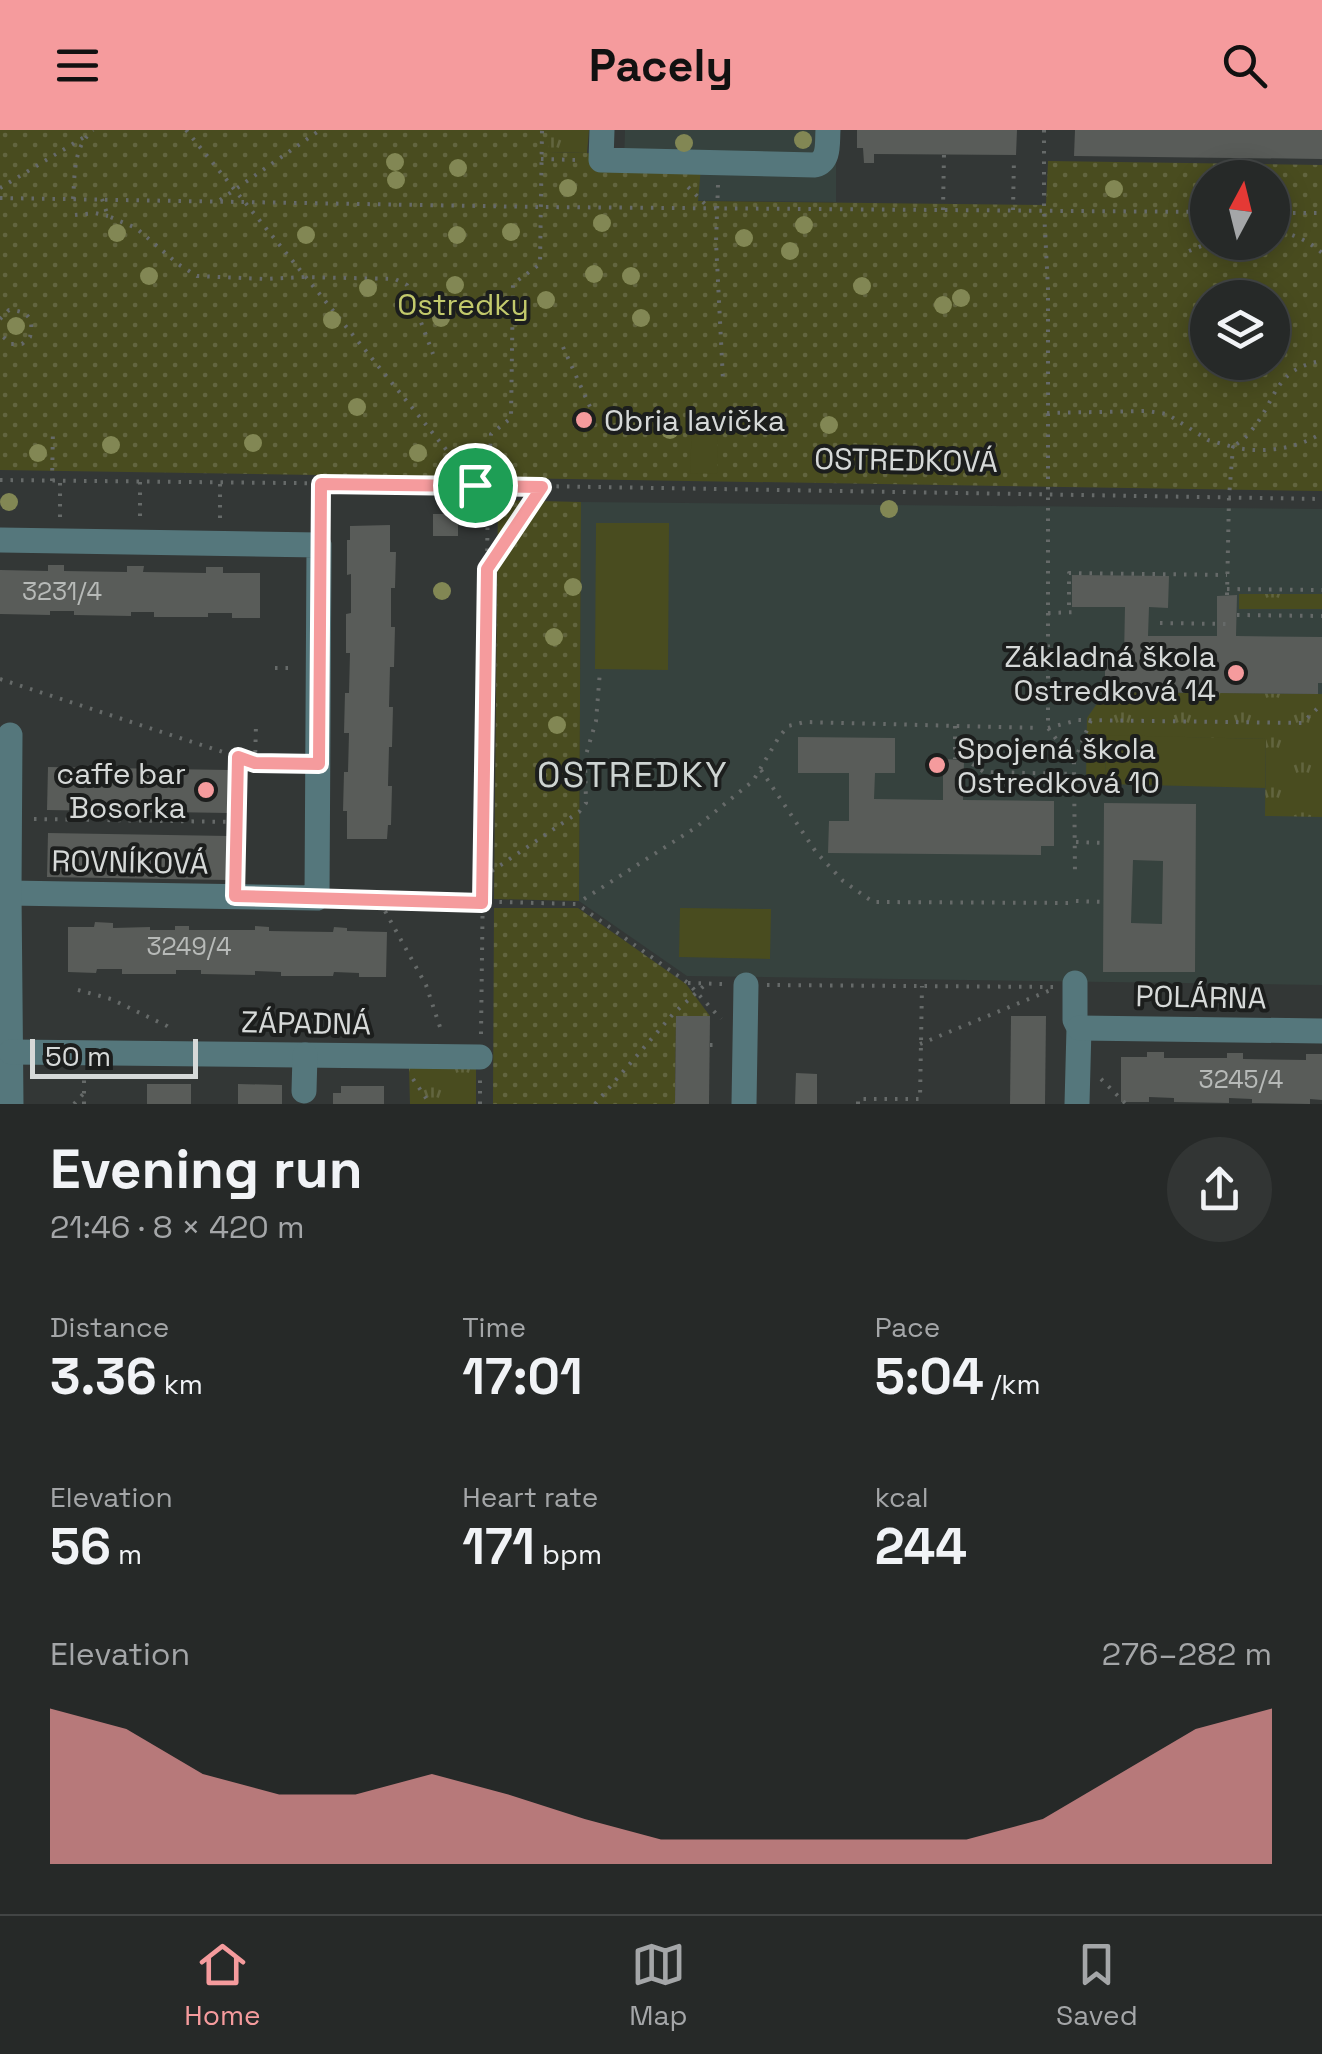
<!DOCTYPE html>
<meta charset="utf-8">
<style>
body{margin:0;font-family:"Space Grotesk",sans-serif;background:#323534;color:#f1f3f6;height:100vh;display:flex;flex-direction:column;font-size:38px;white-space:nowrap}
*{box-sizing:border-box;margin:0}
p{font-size:32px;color:#a4a6a8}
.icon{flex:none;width:55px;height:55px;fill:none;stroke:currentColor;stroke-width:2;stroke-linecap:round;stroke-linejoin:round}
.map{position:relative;height:974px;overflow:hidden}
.side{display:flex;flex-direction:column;background:#262928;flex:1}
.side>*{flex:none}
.needle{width:65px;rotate:7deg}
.tools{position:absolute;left:1190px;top:30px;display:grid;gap:20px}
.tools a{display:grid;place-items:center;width:100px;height:100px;border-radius:50%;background:#262928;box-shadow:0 5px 25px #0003,0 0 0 2px #424545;font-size:50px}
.scale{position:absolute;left:30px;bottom:25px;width:168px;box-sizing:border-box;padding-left:10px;border:5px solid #d6d9d8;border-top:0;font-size:28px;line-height:35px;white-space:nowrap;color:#d6d9d8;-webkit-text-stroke:8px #1c1e1d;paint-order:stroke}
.pin{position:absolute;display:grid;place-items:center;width:85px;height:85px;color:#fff;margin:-42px;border:5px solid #fff;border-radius:50%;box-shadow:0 2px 10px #0007}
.round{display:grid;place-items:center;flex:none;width:105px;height:105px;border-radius:52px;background:#323534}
.summary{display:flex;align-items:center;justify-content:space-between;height:170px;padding:0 50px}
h1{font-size:55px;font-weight:800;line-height:75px}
.metrics{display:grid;grid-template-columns:repeat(3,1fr);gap:15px;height:170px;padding:10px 50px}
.metrics div{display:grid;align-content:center}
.metrics b{font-size:50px;font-weight:800}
.metrics small{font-size:28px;font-weight:400}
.metrics p{font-size:28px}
.chart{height:280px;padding:20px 50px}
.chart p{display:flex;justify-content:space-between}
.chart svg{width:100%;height:180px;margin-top:10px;fill:#f59b9d;opacity:.7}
header{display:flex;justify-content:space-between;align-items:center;height:130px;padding:0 50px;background:#f59b9d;color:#111;font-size:45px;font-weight:800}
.tab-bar{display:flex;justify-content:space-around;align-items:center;height:140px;border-top:2px solid #424545;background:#262928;font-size:28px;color:#a4a6a8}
.tab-bar a{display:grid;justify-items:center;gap:5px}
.tab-bar .active{color:#f59b9d}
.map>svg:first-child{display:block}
.built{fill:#36423e}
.grass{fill:url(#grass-tufts)}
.park{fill:url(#park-dots);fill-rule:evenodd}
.garden{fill:#494c1f}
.building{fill:#595c59;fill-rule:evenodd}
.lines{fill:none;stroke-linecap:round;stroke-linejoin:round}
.path{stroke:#666a69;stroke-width:4;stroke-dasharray:2.5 8;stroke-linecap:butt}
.minor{stroke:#55777c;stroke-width:25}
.tree{fill:#828754}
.route-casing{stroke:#fff;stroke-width:20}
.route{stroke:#f59b9d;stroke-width:12}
.poi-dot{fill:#f59b9d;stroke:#1c1e1d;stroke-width:4}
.labels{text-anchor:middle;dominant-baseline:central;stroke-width:8;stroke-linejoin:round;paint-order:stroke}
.number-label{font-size:25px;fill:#b7bab8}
.park-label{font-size:30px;fill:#c2c96c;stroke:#1c1e1d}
.poi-label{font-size:30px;fill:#d6d9d8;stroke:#1c1e1d;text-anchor:start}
.street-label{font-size:30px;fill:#d6d9d8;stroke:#1c1e1d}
.quarter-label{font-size:35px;letter-spacing:2.5px;fill:#cdd3d1;stroke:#1c1e1d}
</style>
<header><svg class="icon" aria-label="menu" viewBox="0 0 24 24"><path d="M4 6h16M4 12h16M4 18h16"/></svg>Pacely<svg class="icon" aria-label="search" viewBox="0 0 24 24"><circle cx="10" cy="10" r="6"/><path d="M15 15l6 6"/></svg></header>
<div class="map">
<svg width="1322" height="974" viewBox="0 0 1322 974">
<defs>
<pattern id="grass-tufts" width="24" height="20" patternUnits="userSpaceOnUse" patternTransform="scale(2.5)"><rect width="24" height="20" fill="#494c1f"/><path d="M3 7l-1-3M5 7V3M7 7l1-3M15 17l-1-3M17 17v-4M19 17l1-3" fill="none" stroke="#62653f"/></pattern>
<pattern id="park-dots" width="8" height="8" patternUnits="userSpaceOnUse" patternTransform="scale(2.5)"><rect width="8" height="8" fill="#494c1f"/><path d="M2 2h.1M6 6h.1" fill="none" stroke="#62653f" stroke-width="1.8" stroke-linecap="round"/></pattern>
</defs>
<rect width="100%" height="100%" fill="#333736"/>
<g class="built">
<path d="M 625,0 L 836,0 L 836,72 L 623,70 Z"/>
<path d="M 581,372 L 1322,379 L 1322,855 L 687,846 L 579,771 Z"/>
</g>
<g class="grass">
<path d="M 548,0 L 589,0 L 587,23 L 548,22 Z"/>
<rect x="1239" y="464" width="83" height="15"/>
<path d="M 1105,562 L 1322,564 L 1322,687 L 1265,686 L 1266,609 L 1106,606 L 1105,654 L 1086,652 L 1087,588 Z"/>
<path d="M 409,937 L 476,938 L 476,974 L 410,974 Z"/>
</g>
<g class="park">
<path d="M 0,0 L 548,0 L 549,22 L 587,23 L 701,37 L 698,71 L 1046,75 L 1048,31 L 1322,35 L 1322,361 L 0,340 ZM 1208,48 L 1272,48 L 1272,112 L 1208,112 ZM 1208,168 L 1272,168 L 1272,232 L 1208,232 Z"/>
<path d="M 498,370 L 581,372 L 579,771 L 494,769 Z"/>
<path d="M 494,778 L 578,778 L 686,854 L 710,886 L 676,886 L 675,974 L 493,974 Z"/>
</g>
<g class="garden">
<path d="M 692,295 L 718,296 L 717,344 L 690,343 Z"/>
<path d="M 596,393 L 669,393 L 668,540 L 595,539 Z"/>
<path d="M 1106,605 L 1266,609 L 1265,658 L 1105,654 Z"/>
<path d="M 680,778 L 771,779 L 770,829 L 679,827 Z"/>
</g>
<g class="building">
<path d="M 857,0 L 1017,0 L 1016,25 L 874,24 L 874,33 L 864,33 L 863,18 L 857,18 Z"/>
<path d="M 1075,0 L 1322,0 L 1322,29 L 1074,26 Z"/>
<rect x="433" y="384" width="25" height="22"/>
<path d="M 390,395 L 390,422 L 396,422 L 395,458 L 391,458 L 391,497 L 395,497 L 394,537 L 390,537 L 389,577 L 393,577 L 392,617 L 389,617 L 388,656 L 392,656 L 391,695 L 388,695 L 387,709 L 347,709 L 347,681 L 343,681 L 344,642 L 348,642 L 349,603 L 344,603 L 345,563 L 349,563 L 350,523 L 346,523 L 346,484 L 351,483 L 351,444 L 347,445 L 347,410 L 350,410 L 350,396 Z"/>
<path d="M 48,435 L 64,435 L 64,441 L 127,442 L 127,436 L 144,436 L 143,442 L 206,443 L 206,437 L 223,437 L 223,443 L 260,443 L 260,488 L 232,488 L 232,483 L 208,483 L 208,487 L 154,487 L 154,482 L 131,482 L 131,486 L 74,485 L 74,481 L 50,481 L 50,485 L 0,484 L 0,440 L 48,441 Z"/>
<path d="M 1072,445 L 1169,446 L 1168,478 L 1149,477 L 1148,506 L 1217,506 L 1217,466 L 1237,465 L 1236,506 L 1322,507 L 1322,553 L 1318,553 L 1318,564 L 1105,562 L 1105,526 L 1124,527 L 1125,477 L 1072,477 Z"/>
<path d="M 798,607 L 895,608 L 895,643 L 875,643 L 874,669 L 943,670 L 943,629 L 964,630 L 963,670 L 1054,671 L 1054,716 L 1041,716 L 1041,725 L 828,723 L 829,691 L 849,691 L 849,643 L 798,643 Z"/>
<path d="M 48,637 L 229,640 L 228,683 L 47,680 Z"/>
<path d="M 1104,673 L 1196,674 L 1195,842 L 1103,842 ZM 1133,730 L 1163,731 L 1162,794 L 1131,793 Z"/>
<path d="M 48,703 L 229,706 L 228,750 L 47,747 Z"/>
<path d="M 95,792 L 113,793 L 113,798 L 150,797 L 150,800 L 175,800 L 175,796 L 189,796 L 189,800 L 255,800 L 255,796 L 269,797 L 269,801 L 333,802 L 334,797 L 347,798 L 347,801 L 387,802 L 386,847 L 359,847 L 359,843 L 334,842 L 333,846 L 281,846 L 281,842 L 255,841 L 255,845 L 201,844 L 201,840 L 176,840 L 176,844 L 122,844 L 122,839 L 97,839 L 96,843 L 68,842 L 68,797 L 94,797 Z"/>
<path d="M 676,886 L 710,886 L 709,974 L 675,974 Z"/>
<path d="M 1011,886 L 1046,886 L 1045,974 L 1010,974 Z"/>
<path d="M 1147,922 L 1164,922 L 1164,928 L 1227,928 L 1227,923 L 1243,923 L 1243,929 L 1306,930 L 1306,924 L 1322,924 L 1322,970 L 1310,969 L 1310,974 L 1252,973 L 1252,969 L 1229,968 L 1229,973 L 1174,972 L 1174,968 L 1149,967 L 1149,972 L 1121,972 L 1121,927 L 1147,927 Z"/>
<path d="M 796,943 L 817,944 L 817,974 L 795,974 Z"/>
<rect x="147" y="954" width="44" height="20"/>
<path d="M 238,954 L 282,955 L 282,974 L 238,974 Z"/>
<path d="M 341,956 L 384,956 L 384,974 L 333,974 L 333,963 L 341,963 Z"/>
</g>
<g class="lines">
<g class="path">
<path d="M 186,0 L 475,355"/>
<path d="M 1044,0 L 1044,81 L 1048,158 L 1048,598 L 1074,633 L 1075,745"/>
<path d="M 541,29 L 577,30"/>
<path d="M 718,55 L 716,112 L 723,250"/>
<path d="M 688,57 L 709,78"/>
<path d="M 0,58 L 86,6"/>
<path d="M 0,68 L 540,77 L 1208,82"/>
<path d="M 73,69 C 75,44 73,17 93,0"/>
<path d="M 102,69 L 108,86 L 136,98 L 178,134 L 197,146 L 265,149 L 304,147 L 395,149 L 407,155 L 433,224"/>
<path d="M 220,70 L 320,0"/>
<path d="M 943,80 L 944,24"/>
<path d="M 1013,80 L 1014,28"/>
<path d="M 1272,83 L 1322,83"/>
<path d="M 75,85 L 95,83 L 108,86"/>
<path d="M 1272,100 C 1290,102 1309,111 1322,123"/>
<path d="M 1189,121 L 1211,112"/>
<path d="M 0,189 L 9,180 C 29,181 34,189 30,207 L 22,214 L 11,214 L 0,204"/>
<path d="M 563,217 L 591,279"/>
<path d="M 1047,283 L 1147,281 L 1167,284 L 1208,310 L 1233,317 C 1239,312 1246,308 1251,301 C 1277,270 1274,238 1322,231"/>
<path d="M 0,350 L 475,355 L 1322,369"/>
<path d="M 52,351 L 53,300"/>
<path d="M 140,352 L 140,387"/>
<path d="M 60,387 L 60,351"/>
<path d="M 220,388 L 220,353"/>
<path d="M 320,394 L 321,354"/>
<path d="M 487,439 L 542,357"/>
<path d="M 1227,459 L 1322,460"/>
<path d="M 1227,465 L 1229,367 L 1233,317 C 1261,324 1297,319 1322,303"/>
<path d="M 1069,475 L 1069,443 L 1227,445"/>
<path d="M 1048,483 L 1078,482"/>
<path d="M 1237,485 L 1322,486"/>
<path d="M 1160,493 L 1226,494"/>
<path d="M 275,538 L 295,538"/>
<path d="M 0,549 L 238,627 L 236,742"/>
<path d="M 955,596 L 955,629"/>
<path d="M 1048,598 L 1078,590 L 1302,593 L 1322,574"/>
<path d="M 955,622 L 984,642 L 1074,644"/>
<path d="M 238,627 L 255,633 L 292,633"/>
<path d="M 1074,632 L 1091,590"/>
<path d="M 255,633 L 256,594"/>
<path d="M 761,640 L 816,722 L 843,751 L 873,772 L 1076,773"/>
<path d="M 34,689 L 235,692"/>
<path d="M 1076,712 L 1104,713"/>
<path d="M 483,747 L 579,682 L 586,673 L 585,628 L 596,591 L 600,541"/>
<path d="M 342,768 L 577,774 L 688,853 L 721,889"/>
<path d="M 584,769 L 695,698 L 753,651 L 779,607 L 788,596 L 805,592 L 1038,598"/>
<path d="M 1076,771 L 1103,772"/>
<path d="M 380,772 L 426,855 L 442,903"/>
<path d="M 688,853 L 723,854"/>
<path d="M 767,855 L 1053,857"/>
<path d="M 78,860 L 111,869 L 167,896 L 173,901"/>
<path d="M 481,904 L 488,356 L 491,304 L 511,288 L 513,154 L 540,134 L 542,0"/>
<path d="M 920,914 L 1053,859"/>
<path d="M 710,915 L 720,915"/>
<path d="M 413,949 L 430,974"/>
<path d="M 1101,949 L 1126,974"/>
<path d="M 74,974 L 84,963"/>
<path d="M 84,974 L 84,947"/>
<path d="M 480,974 L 480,949"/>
<path d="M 595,974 L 673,884 L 707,853"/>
<path d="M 858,974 L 858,969 L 920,969 L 922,856"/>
</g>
<g class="minor">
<path d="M 602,0 L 601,30 L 815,35 C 830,31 827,13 828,0"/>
<path d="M 0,410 L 319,415 L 317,768 L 9,763"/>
<path d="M 10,605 L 9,763 L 11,974"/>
<path d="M 1075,853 L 1075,890 L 1079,898 L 1077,974"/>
<path d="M 1079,898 L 1322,901"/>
<path d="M 11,922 L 480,927"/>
<path d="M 304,961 L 305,925"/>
<path d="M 744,974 L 746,855"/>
</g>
</g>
<g class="tree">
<circle cx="803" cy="10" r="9"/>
<circle cx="684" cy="13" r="9"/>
<circle cx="395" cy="32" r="9"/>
<circle cx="458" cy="38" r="9"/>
<circle cx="396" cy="50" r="9"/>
<circle cx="568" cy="58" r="9"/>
<circle cx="1114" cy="59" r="9"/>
<circle cx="602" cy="93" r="9"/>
<circle cx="804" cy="95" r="9"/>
<circle cx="511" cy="102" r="9"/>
<circle cx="117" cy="103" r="9"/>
<circle cx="306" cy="105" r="9"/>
<circle cx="457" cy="105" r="9"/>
<circle cx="744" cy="108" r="9"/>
<circle cx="790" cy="121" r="9"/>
<circle cx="594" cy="144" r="9"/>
<circle cx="149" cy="146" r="9"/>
<circle cx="631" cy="146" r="9"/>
<circle cx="455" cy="155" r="9"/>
<circle cx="862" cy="156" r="9"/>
<circle cx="368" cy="158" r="9"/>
<circle cx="961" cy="168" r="9"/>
<circle cx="546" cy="170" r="9"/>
<circle cx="943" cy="175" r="9"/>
<circle cx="441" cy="188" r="9"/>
<circle cx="641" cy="188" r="9"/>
<circle cx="332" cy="190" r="9"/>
<circle cx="16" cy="196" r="9"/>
<circle cx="357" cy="277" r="9"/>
<circle cx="829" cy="295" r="9"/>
<circle cx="670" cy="300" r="9"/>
<circle cx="253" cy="313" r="9"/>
<circle cx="111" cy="315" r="9"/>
<circle cx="38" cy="323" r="9"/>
<circle cx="418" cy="323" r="9"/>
<circle cx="915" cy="326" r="9"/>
<circle cx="9" cy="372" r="9"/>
<circle cx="889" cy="379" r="9"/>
<circle cx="573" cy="457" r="9"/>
<circle cx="442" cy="461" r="9"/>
<circle cx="554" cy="507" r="9"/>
<circle cx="557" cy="595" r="9"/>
</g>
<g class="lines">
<g class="route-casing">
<path id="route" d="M 321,354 L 542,357 L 487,439 L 482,773 L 235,766 L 238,627 L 255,633 L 319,634 Z"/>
</g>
<use href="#route" class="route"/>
</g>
<g class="poi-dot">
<circle cx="584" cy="290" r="10"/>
<circle cx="1236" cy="543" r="10"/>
<circle cx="937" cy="635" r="10"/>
<circle cx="206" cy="660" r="10"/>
</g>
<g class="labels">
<g class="number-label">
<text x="62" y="461">3231/4</text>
<text x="189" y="816">3249/4</text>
<text x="1241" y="949">3245/4</text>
</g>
<g class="park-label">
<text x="463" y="174">Ostredky</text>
</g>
<g class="poi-label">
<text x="604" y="290">Obria lavička</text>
<text x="1216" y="526" text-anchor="end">Základná škola<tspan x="1216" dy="34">Ostredková 14</tspan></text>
<text x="957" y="618">Spojená škola<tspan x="957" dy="34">Ostredková 10</tspan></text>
<text x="186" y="643" text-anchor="end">caffe bar<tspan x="186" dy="34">Bosorka</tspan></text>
</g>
<g class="street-label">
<text transform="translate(906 330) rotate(1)">OSTREDKOVÁ</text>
<text transform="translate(130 732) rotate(1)">ROVNÍKOVÁ</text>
<text transform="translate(1201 867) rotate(1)">POLÁRNA</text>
<text transform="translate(306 893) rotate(1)">ZÁPADNÁ</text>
</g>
<g class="quarter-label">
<text x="633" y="645">OSTREDKY</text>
</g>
</g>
</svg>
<div class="tools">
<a><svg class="needle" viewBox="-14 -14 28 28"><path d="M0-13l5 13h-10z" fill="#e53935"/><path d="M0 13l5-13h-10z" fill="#a4a6a8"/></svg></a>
<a><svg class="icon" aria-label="layers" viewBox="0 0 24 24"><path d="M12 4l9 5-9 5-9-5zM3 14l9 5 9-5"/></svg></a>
</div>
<div class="scale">50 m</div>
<div class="pin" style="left:475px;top:355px;background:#1e9e55"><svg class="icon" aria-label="arrive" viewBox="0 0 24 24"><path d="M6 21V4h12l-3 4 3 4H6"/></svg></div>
</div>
<section class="side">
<div class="summary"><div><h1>Evening run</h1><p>21:46 · 8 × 420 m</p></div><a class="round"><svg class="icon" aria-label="share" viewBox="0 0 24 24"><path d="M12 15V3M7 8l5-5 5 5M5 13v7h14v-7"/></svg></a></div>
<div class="metrics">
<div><p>Distance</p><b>3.36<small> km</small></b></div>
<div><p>Time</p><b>17:01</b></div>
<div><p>Pace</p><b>5:04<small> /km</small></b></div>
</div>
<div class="metrics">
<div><p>Elevation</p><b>56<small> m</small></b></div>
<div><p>Heart rate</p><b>171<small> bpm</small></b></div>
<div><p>kcal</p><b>244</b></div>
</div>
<div class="chart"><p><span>Elevation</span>276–282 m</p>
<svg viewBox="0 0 160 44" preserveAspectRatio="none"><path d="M0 44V6L10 11L20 22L30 27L40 27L50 22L60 27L70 33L80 38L90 38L100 38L110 38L120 38L130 33L140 22L150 11L160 6V44z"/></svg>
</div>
</section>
<nav class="tab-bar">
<a class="active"><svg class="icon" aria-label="home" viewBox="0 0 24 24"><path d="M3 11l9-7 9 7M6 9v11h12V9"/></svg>Home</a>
<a><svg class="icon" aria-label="map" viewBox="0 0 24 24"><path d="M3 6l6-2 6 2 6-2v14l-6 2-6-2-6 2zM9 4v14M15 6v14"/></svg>Map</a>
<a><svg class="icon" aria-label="saved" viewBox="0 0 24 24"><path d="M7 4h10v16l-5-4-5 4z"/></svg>Saved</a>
</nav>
